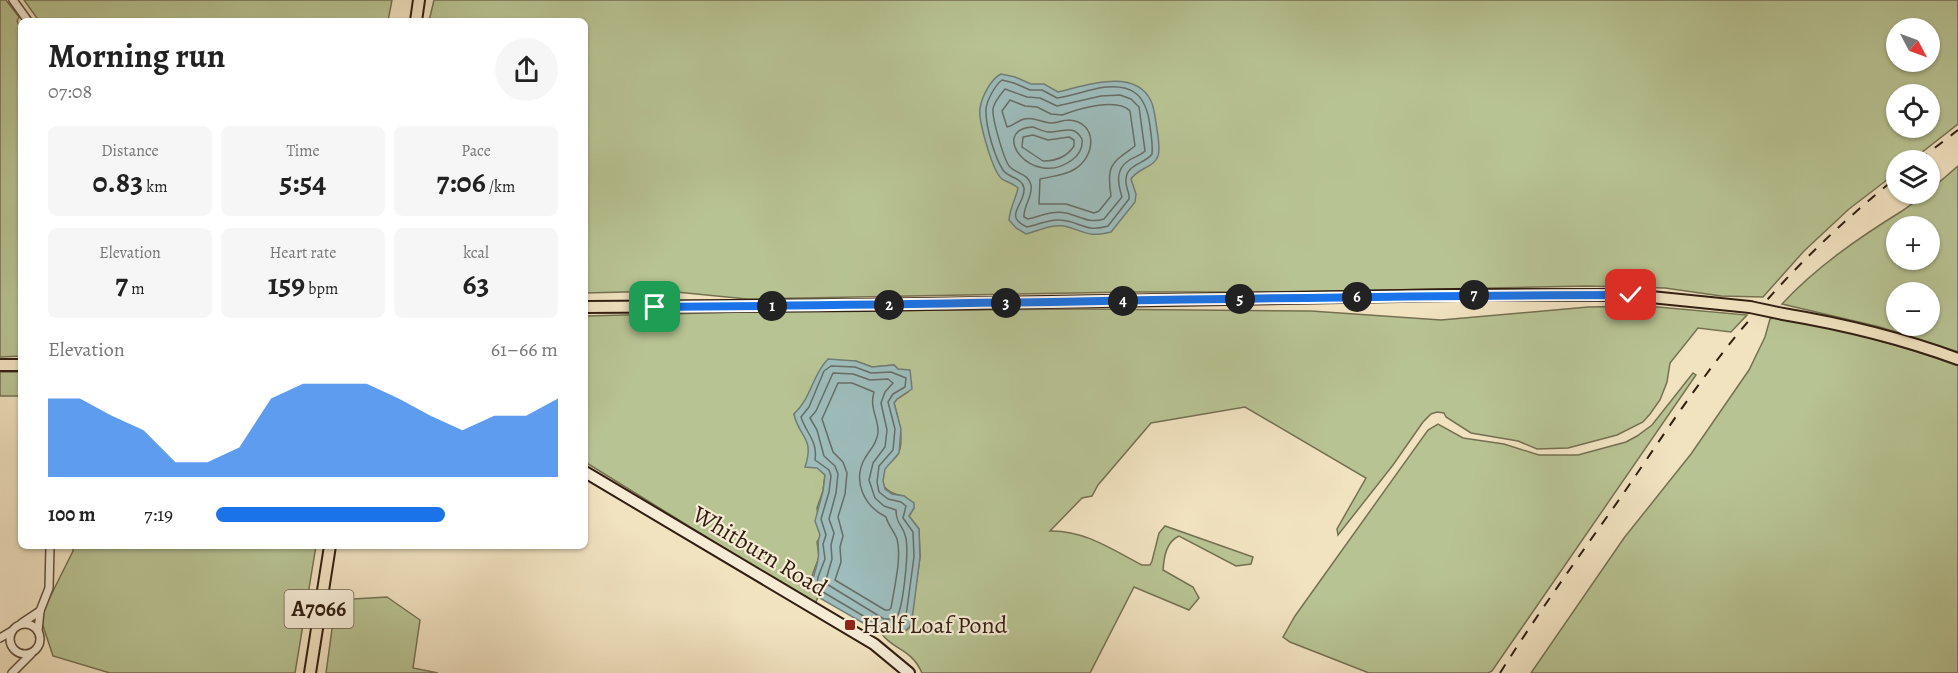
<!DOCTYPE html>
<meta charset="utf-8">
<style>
body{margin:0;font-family:Alegreya,serif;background:#f6f6f6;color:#222;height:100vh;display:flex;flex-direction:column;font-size:22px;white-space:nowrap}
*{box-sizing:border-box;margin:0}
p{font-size:20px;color:#767676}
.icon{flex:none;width:33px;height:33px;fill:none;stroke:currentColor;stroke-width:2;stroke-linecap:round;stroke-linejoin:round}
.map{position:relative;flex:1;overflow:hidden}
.sheet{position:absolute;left:18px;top:18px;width:570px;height:531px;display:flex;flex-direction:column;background:#fff;border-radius:9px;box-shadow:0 2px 4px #0004}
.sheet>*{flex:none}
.needle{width:39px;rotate:131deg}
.buttons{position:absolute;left:1886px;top:18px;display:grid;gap:12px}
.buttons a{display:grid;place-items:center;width:54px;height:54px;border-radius:50%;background:#fff;box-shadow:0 2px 4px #0004;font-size:30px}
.pin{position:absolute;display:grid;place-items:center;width:51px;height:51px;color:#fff;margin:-26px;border-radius:12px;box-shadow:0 3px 9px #0006}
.km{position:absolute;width:30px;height:30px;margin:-15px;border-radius:50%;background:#222;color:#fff;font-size:16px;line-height:30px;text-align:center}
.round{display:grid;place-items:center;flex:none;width:63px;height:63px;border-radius:32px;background:#f6f6f6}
.overview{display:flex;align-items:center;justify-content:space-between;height:102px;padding:0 30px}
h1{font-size:33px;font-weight:700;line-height:45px}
.metrics{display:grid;grid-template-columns:repeat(3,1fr);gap:9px;height:102px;padding:6px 30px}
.metrics div{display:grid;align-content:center;border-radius:9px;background:#f6f6f6;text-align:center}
.metrics b{font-size:30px;font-weight:700}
.metrics small{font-size:16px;font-weight:400}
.metrics p{font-size:16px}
.chart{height:168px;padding:12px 30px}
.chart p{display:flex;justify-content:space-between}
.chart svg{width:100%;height:108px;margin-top:6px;fill:#1a73e8;opacity:.7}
ul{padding:0 30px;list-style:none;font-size:20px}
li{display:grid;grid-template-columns:96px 72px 1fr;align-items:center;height:45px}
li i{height:15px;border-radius:8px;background:#1a73e8}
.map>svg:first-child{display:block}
.green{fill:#b8c393;stroke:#757052;stroke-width:1.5;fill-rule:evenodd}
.water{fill:#9dbcbb;stroke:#727d77;stroke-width:1.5}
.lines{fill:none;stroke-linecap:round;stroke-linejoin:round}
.shore{stroke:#686d66;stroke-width:1.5}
.street-casing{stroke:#624f3d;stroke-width:10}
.secondary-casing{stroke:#321e11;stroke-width:14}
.primary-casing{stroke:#321e11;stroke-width:14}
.street{stroke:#f6ecd6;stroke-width:7}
.secondary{stroke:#f6ecd6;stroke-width:10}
.primary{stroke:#f1e2c0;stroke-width:10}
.rail{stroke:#321e11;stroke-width:2;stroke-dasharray:10 10;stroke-linecap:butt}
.primary-bridge-casing{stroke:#321e11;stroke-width:14;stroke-linecap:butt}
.primary-bridge{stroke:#f1e2c0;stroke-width:10}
.route-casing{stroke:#fff;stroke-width:12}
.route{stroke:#1a73e8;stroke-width:8}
.poi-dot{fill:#8f2418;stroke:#f6ecd6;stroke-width:2}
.labels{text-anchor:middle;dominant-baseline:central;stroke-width:4.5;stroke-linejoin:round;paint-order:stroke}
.shield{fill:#f6ecd6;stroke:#6d5c4c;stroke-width:1.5}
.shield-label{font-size:22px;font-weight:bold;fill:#321e11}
.street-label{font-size:24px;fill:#321e11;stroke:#f6ecd6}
.poi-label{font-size:24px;fill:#321e11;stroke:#f6ecd6;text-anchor:start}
</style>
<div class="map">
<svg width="1958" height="673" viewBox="0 0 1958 673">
<rect width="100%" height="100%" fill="#f1e2c0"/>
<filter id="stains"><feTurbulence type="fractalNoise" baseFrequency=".00333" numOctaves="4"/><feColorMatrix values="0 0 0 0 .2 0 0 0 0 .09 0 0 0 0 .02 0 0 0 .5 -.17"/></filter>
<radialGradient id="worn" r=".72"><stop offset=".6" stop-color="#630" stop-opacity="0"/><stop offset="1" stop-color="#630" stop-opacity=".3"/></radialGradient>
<g class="green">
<path d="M 0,0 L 6,0 L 19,17 L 17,21 L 21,30 L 21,356 L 0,357 Z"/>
<path d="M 24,0 L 392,0 L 388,21 L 39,21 Z"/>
<path d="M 434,0 L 1958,0 L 1958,124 L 1912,160 L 1896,160 L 1896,173 L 1849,209 L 1804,251 L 1763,297 L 1721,296 L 1665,288 L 1587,286 L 1294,292 L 1132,292 L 747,299 L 666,291 L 585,293 L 585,21 L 429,21 ZM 1896,28 L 1929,28 L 1929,62 L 1896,62 ZM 1896,94 L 1929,94 L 1929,128 L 1896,128 Z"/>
<path d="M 1958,166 L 1958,352 L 1880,327 L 1782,304 C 1816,267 1860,237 1902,211 C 1911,205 1920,196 1929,194 L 1929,191 ZM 1896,226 L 1929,226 L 1929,260 L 1896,260 ZM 1929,292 L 1929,326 L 1896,326 L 1896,292 Z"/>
<path d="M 1647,306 L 1747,315 L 1731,332 L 1698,328 L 1670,363 L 1667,382 L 1660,400 L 1650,414 L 1643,422 L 1617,435 L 1568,448 L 1537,449 L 1518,441 L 1471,433 L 1446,417 L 1444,413 L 1437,412 L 1431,414 L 1423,422 L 1393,465 L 1338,535 L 1337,529 L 1366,478 L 1245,407 L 1151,423 L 1098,485 L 1092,496 L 1082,498 L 1050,531 C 1084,530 1113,550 1142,565 L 1150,565 L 1152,561 L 1159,533 L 1165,526 L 1253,557 L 1251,564 L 1236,566 L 1179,536 C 1166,542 1164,557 1163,570 L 1193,587 L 1199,598 L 1189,610 L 1134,587 L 1090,673 L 922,673 C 911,648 893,650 882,634 L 891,632 L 902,634 L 910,627 L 920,557 L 919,529 L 909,516 L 914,508 L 904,496 C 889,494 876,486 885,468 C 888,463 895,460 898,454 C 905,441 898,417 894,403 L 897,399 L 908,392 L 898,369 L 894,365 L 872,367 L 856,361 L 812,387 L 804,405 L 794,414 C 796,423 801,427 805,436 C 811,451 812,464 825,475 L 823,491 L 817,508 L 821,535 L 817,542 L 819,557 L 812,576 L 811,587 L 818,597 L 815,604 L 585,462 L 585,316 L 747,312 L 1085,309 L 1311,311 L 1441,320 L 1588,307 Z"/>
<path d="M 1775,317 C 1837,328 1898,344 1958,366 L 1958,673 L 1531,673 L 1624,538 L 1691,454 L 1749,370 L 1765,337 L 1770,319 Z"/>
<rect x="0" y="372" width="21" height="24"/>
<path d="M 1693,373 L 1696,375 L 1492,671 L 1488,673 L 1369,673 L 1290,642 L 1283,637 L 1295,616 L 1428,430 L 1438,424 L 1463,438 L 1504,444 L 1539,455 L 1578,455 L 1626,442 L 1637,436 L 1652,425 Z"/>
<path d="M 73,546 L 316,546 L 295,673 L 110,673 L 53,656 L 40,617 L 73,551 Z"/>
<path d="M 387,597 L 420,620 L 413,668 L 438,673 L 326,673 L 336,600 Z"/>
</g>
<g class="water">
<path d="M 1001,74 L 1015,77 L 1031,84 L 1044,84 L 1058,92 C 1084,86 1135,67 1151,101 C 1154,107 1155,116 1156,123 C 1157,132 1161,147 1158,156 C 1154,168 1139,167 1131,179 L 1136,194 L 1135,202 L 1111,232 C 1086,238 1086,231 1064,226 C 1051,224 1038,231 1026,234 L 1016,228 L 1009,220 C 1010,207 1016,199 1018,188 C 1013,183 1006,182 1002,179 C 992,171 978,119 980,108 C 982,96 991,79 1001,74 Z"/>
<path d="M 828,359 L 856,361 L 872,367 L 894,365 L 898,369 L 910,370 L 912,389 L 897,399 L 894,403 L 901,429 L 899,453 L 885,469 L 883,481 L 885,489 L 892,494 L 904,496 L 914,503 L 914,508 L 909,516 L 919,529 L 920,557 L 913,612 L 910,626 L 902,634 L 891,632 L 882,634 L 818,597 L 811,588 C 812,577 817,569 818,559 C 820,549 816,544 820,535 L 815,521 L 823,491 L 825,475 L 817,468 L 805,467 C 815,437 799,438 794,414 C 812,397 812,375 828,359 Z"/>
</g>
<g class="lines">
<g class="shore">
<path d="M 1002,80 L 1014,83 L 1030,90 L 1042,90 L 1057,98 C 1071,96 1085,91 1099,88 C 1131,83 1146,93 1150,126 C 1151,135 1153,144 1152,154 C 1145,164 1126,164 1126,180 C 1125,187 1130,192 1129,199 L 1108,226 C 1085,233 1080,221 1060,220 C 1048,219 1038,225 1027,227 C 1002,216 1026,204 1024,188 C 1022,177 1008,178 1003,170 C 995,158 986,128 986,112 C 985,103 995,85 1002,80 Z"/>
<path d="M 1005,89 L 1027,97 L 1040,98 L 1057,106 L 1101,96 L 1120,95 L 1131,99 L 1139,107 L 1145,151 C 1140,156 1133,157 1128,161 C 1115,170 1118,184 1122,197 L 1104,219 C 1089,224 1080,216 1066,213 C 1053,210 1041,216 1028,219 L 1024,217 C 1023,206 1033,197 1031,185 C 1029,174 1017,174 1010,167 C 1004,161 992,118 993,109 C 994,102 1001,94 1005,89 Z"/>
<path d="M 1010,100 L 1025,106 L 1037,107 L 1051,114 L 1062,115 C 1078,109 1117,97 1130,111 L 1135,146 C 1112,163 1106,164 1111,196 L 1099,211 L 1094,213 L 1066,204 L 1039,204 L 1040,179 C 1052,176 1064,176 1075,169 C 1096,156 1098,122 1069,120 C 1063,120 1057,123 1051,123 C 1041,123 1034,116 1024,119 C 1017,121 1013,126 1007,127 L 1002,111 Z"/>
<path d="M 1033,127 C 1039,129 1046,133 1052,132 C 1065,131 1074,125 1082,139 C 1083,148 1080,154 1072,160 C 1031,190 988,129 1033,127 Z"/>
<path d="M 1033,135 L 1048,140 L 1069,137 L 1074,140 L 1074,146 C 1067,157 1056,161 1043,161 L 1022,147 L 1023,137 Z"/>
<path d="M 831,366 L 855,367 L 871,373 L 891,372 L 906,378 L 905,387 L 893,394 L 888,402 L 895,429 L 893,450 L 879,466 L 877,482 L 879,492 L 888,499 L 901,502 L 906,506 L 903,518 L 913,532 L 914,557 L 905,623 L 900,627 L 882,627 L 823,592 L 817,586 L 818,577 L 825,559 L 823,544 L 826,535 L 821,519 L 829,492 L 831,476 L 829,470 L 815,460 C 818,441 806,433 801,417 L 809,407 L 824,371 Z"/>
<path d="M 833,373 L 853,374 L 870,380 L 888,379 L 893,383 L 885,392 L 881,403 L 887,430 L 885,447 L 873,463 L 869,480 L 875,498 L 884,506 L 896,510 C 896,524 902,524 905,535 C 910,548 903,609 896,619 L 884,619 L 825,583 L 832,559 L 831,545 L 834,533 L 829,519 L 836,493 L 838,474 L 835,466 L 824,456 L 817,430 L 810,418 L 816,411 Z"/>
<path d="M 838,383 L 852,383 L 874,392 C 869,409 879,418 878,433 C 876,445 871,448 865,458 C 852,481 864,506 886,517 C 888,525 894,531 897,539 C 902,557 894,589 891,608 L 889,610 L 885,610 L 835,580 L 841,562 L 840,547 L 843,536 L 838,517 L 845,494 L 847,473 L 843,462 L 833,452 L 822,419 Z"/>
</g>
<g class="street-casing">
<g id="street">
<path d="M 13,0 L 28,21"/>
<path d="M 22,623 L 40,611"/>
<circle cx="25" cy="639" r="15"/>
<path d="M 38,631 L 40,611 L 49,588 L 50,546"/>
<path d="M 0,638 L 12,631"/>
<path d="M 12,673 L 31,654"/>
</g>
</g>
<g class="secondary-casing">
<path id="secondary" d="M 585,472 L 874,644 L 909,673"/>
</g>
<g class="primary-casing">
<g id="primary">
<path d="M 416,21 L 419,0"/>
<path d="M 585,307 L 866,305 L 1458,295 L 1631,295 L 1750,307"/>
<path d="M 1783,314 C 1843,324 1901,338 1958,359"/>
<path d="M 0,365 L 21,365"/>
<path d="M 310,673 L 330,546"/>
</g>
</g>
<use href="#street" class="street"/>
<use href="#secondary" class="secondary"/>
<use href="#primary" class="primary"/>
<g class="rail">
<path d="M 1919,160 L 1958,130"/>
<path d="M 1500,673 C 1538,613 1580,555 1621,497 C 1667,430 1712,360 1767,300 C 1806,256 1850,215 1896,178"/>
</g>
<g class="primary-bridge-casing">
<path id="primary-bridge" d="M 1750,307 L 1783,314"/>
</g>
<use href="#primary-bridge" class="primary-bridge"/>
</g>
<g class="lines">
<g class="route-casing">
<path id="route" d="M 655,307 C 981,305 1306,295 1631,295"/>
</g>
<use href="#route" class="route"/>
</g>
<rect class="poi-dot" x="844" y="619" width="12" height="12" rx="3"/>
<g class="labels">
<rect class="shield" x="284.5" y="590" width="69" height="38" rx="4.5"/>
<g class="shield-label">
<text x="319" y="609">A7066</text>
</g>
<g class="street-label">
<text transform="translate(760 551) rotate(31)">Whitburn Road</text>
</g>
<g class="poi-label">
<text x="862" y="625">Half Loaf Pond</text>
</g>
</g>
<rect width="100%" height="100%" filter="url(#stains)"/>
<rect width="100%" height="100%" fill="url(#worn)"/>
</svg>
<div class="buttons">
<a><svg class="needle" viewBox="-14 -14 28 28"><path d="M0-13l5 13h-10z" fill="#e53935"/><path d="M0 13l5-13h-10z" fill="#767676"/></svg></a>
<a><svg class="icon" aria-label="locate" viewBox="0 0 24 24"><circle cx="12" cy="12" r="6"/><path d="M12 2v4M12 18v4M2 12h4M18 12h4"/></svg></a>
<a><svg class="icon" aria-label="layers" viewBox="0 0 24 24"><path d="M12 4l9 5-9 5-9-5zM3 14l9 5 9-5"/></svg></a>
<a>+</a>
<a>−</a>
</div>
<div class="pin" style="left:655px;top:307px;background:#1e9e55"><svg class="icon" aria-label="arrive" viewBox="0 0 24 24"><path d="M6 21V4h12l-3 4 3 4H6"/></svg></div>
<div class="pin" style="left:1631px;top:295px;background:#d93025"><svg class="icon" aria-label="check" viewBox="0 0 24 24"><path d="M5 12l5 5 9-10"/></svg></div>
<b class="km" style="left:772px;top:306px">1</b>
<b class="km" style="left:889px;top:305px">2</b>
<b class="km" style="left:1006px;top:303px">3</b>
<b class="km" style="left:1123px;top:301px">4</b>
<b class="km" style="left:1240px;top:299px">5</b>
<b class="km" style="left:1357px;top:297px">6</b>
<b class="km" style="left:1474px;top:295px">7</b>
<section class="sheet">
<div class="overview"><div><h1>Morning run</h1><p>07:08</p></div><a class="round"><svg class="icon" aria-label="share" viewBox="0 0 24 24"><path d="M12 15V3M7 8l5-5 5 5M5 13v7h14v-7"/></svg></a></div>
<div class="metrics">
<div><p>Distance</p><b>0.83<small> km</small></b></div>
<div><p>Time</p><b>5:54</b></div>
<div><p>Pace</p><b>7:06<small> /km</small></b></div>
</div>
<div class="metrics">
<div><p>Elevation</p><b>7<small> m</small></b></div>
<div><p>Heart rate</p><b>159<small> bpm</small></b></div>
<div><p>kcal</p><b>63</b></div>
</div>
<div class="chart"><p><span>Elevation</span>61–66 m</p>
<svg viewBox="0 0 160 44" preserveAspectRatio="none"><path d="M0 44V12L10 12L20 19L30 25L40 38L50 38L60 32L70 12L80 6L90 6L100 6L110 12L120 19L130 25L140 19L150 19L160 12V44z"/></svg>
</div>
<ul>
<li><b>100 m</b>7:19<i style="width:67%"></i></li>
</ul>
</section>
</div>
